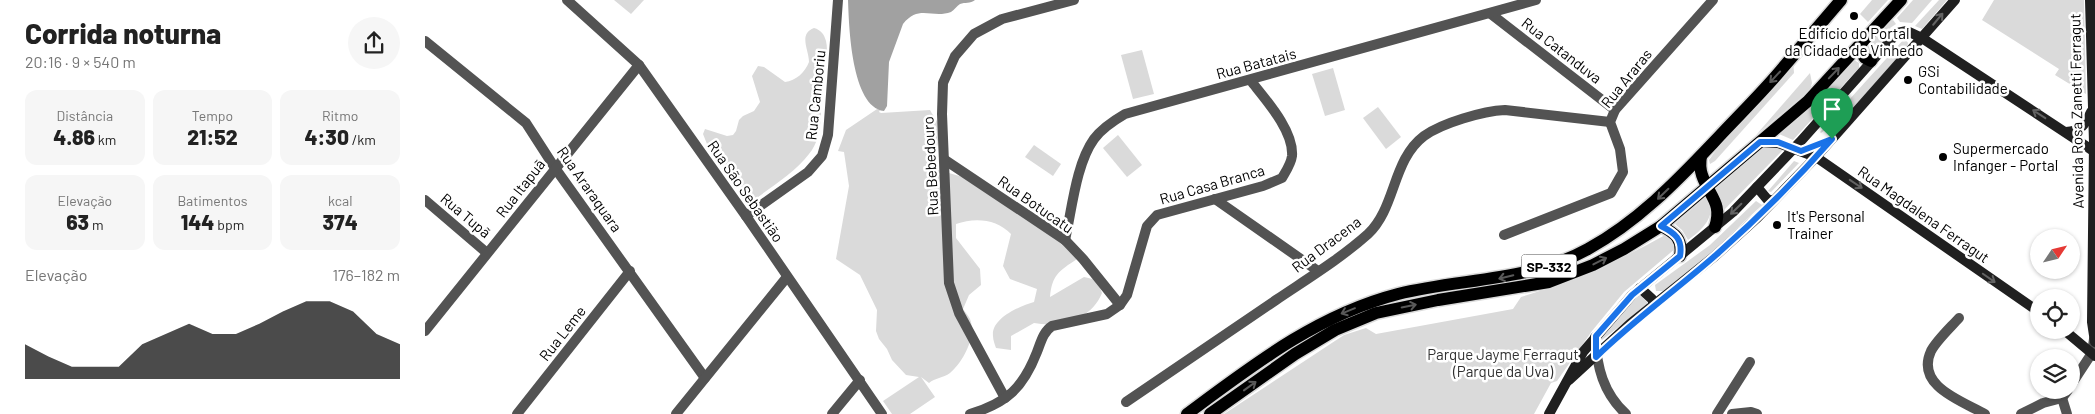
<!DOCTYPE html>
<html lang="pt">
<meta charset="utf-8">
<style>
body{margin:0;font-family:Barlow,sans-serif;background:#f6f6f6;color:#222;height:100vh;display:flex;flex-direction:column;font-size:19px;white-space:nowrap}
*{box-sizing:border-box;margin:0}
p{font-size:16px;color:#767676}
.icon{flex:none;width:28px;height:28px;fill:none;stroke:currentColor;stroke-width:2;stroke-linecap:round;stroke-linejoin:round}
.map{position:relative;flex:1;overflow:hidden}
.side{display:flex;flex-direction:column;background:#fff;width:425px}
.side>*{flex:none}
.needle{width:32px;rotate:55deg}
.controls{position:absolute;left:1605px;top:229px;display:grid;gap:10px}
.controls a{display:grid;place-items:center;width:50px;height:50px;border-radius:50%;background:#fff;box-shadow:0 1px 4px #0004;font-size:25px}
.pin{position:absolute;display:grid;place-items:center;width:42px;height:42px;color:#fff;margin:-51px -21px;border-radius:50% 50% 50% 0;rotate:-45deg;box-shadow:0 0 5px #0007}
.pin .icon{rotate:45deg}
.round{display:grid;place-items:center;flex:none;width:52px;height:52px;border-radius:26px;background:#f6f6f6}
.head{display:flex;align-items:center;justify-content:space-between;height:85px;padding:0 25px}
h1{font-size:28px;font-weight:800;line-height:38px}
.stats{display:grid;grid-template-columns:repeat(3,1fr);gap:8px;height:85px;padding:5px 25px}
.stats div{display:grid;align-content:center;border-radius:12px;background:#f6f6f6;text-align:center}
.stats b{font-size:21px;font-weight:800}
.stats small{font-size:14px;font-weight:400}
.stats p{font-size:14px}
.chart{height:140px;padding:10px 25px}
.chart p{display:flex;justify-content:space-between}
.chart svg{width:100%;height:90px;margin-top:5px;fill:#000;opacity:.7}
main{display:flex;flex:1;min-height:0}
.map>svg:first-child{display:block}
.green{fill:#dadada}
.water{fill:#a1a1a1}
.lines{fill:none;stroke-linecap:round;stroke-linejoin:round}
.primary-casing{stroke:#dbdbdb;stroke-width:15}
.street{stroke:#535353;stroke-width:10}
.secondary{stroke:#202020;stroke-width:10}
.primary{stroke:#000;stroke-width:12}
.oneway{stroke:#636363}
.oneway2{stroke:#595959}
.route-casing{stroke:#fff;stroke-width:10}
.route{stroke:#1a73e8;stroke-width:6}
.poi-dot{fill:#000;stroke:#fff;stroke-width:2}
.labels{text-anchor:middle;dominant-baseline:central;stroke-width:5;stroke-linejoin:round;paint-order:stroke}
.shield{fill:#fff;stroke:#4c4c4c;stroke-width:1}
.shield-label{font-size:14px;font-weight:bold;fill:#000}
.poi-label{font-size:15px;fill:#000;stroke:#fff;text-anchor:start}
.street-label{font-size:15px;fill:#000;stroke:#fff}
.park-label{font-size:15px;fill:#313131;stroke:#fff}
</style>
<main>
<section class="side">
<div class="head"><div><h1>Corrida noturna</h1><p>20:16 · 9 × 540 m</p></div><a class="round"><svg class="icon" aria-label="share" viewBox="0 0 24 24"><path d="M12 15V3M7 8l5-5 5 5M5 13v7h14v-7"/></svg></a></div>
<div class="stats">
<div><p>Distância</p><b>4.86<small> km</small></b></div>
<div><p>Tempo</p><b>21:52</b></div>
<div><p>Ritmo</p><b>4:30<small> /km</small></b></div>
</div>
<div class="stats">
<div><p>Elevação</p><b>63<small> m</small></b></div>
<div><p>Batimentos</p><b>144<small> bpm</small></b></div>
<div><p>kcal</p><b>374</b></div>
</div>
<div class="chart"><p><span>Elevação</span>176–182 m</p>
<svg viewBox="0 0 160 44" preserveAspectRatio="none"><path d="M0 44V27L10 33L20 38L30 38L40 38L50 27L60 22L70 17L80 22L90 22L100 17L110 11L120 6L130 6L140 11L150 22L160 27V44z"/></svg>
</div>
</section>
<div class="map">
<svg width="1670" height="414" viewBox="0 0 1670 414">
<rect width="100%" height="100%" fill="#fff"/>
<g class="green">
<path d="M 189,0 L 219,0 L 206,14 Z"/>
<path d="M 1447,0 L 1463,0 L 1443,22 L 1435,14 Z"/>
<path d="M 1488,0 L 1507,0 L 1487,23 L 1475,22 L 1472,18 Z"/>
<path d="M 1514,0 L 1522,0 L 1497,29 L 1490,26 Z"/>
<path d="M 1569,0 L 1659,0 L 1661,94 L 1630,75 L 1634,69 L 1557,20 Z"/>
<path d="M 1468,20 L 1471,24 L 1465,28 L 1467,31 L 1449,51 L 1444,54 L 1440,48 L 1461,24 Z"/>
<path d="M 389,28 C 396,30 399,34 401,41 C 404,54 399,67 397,79 C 394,103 401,134 384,154 C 369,174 344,188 325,203 L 282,144 L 278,134 L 280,129 L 302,136 L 308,135 L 311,131 L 314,120 L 318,116 L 329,111 L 335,102 L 327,76 L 333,66 L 339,67 L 360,82 C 371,81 380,72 384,62 C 384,50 373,34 389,28 Z"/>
<path d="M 1480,38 L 1483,43 L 1482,47 L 1418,119 L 1416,118 L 1396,133 L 1395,132 Z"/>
<path d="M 717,50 L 729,94 L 708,99 L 696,55 Z"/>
<path d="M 1368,60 L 1369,73 L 1290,161 L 1285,164 L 1284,160 L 1308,126 Z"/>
<path d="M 1429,60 L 1434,63 L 1434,68 L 1368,140 L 1354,134 L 1386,107 Z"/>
<path d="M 908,68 L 920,110 L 900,116 L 887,74 Z"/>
<path d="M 1385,73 L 1387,83 L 1385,90 L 1331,135 Z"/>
<path d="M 458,105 L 454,112 L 456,113 L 505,110 C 507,114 511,119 513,123 C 519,139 504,157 513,170 L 538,177 L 637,243 L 652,259 C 634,271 627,275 625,297 L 659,277 L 672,280 L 677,293 C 666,320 636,328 609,323 L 586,336 L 586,350 L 571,348 C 570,345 568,340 568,336 C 566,318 595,306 609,302 L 612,289 L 585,279 L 578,266 L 586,234 C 572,219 550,217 531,224 L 531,238 L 555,269 L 556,285 L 544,295 L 538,309 C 540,312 543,315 545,319 C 552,336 538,362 525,373 C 518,378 510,378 504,383 L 496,377 L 510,397 L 485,414 L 467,414 L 458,401 L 494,377 L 481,375 L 467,360 L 462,349 L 454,339 L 451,331 L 452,310 L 435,275 L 411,259 L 424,186 L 419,152 L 413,151 L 421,130 Z"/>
<path d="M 953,107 L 976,137 L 961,149 L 938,118 Z"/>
<path d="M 693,135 L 717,165 L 702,177 L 678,148 Z"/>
<path d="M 609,145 L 636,164 L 628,176 L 600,157 Z"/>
<path d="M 1338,146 L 1348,147 L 1358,150 L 1298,211 L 1287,188 Z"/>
<path d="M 1369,161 L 1374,163 L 1346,192 L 1343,191 Z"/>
<path d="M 1280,198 C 1295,214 1276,231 1263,240 L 1257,230 L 1250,224 Z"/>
<path d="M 1331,201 L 1337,205 L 1284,255 L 1238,291 L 1231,291 L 1230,285 L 1285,245 Z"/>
<path d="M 1242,234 L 1249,240 L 1251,248 L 1199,292 L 1167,331 L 1132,381 L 1126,383 L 1109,414 L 799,414 L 919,335 L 941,328 L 951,334 L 1088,309 L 1096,297 C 1147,282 1196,260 1242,234 Z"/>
<path d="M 1213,296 L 1216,296 L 1222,302 L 1222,305 L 1177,340 L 1176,339 Z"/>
</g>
<path class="water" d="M 423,0 L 550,0 C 545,4 540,2 535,4 C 532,6 529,10 526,12 C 507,19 494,4 478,24 L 464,62 L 462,106 L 459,111 C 426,107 424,25 423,0 Z"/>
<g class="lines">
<g class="primary-casing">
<g id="primary">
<path d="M 1433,48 L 1440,58 L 1446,61"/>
<path d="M 1276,156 C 1275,162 1275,169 1277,175 C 1284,196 1298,203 1290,227"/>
<path d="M 1236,226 C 1250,233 1258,239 1255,256"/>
<path d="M 762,414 C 828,365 892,315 973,294 C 1037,278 1104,282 1163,249 C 1212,222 1250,183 1288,143 C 1310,119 1335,95 1356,70 C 1376,47 1396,23 1416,0"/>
<path d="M 785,414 L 870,354 L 910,330 L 951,313 L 1013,300 L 1124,282 L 1168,265 L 1199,249 L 1236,226 L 1383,101 L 1476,0"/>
</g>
</g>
<g class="street">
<path d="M 142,0 L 214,65 L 321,216 L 457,414"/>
<path d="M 1066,14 L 1190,110"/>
<path d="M 0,41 L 101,123 L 130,168 L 280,378"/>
<path d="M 520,160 L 640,240 L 658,259 L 695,305"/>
<path d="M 790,199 L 893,271"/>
<path d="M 0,200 L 62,253"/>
<path d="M 321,216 L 383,172 L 397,156 L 403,135 L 413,0"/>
<path d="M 1079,235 L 1186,193 L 1198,172 L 1195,149 L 1185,122 L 1190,110 L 1288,0"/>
<path d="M 640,240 C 647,209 651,164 669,139 C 677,128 688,121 700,114 L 1111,0"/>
<path d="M 1534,318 C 1525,328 1512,340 1506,351 C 1490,386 1537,401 1560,414"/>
<path d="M 0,331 L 214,65"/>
<path d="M 1170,337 C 1172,367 1178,393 1201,414"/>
<path d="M 1646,385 L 1667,353 L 1669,339"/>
<path d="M 580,398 L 534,313 L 524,283 L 517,114 L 518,83 L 530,56 L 549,34 L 577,19 L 649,0"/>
<path d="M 1637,398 L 1642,414"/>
<path d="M 701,402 C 751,368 801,334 851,300 C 882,279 915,259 943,234 C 971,208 967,160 999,136 C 1017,123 1058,111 1080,110 L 1185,122"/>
<path d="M 92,414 L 205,271"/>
<path d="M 251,414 L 362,277"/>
<path d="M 407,414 L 435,380"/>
<path d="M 545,414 C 582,403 598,388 612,352 C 616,342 618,332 627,326 L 682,314 L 695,305 L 702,295 L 722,226 L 732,215 L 838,186 L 857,178 C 861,171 866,164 867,156 C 869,131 841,100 826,81"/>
<path d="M 1292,414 L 1325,362"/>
<path d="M 1307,414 L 1326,412 L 1332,414"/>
<path d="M 1596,414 L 1618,403 L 1637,398 L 1643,390"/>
</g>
<g class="secondary">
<path d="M 1665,0 L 1669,143 L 1667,322 L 1670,342"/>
<path d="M 1641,132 C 1656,131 1660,125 1666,112"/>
<path d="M 1335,142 L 1353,143 L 1391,157 L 1614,312"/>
<path d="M 1332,187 L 1342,199 L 1348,201"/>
<path d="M 1215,288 L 1227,299 L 1229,305"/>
<path d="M 1639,330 L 1670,356"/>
<path d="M 1144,380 L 1205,324 L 1290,256 L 1332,218 L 1391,157 L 1530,0"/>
<path d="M 1124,414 L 1158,352 L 1207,295 L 1308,212 L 1375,142 L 1472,33 L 1482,31 L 1497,38 L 1670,152"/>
</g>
<use href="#primary" class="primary"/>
</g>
<defs><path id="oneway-shaft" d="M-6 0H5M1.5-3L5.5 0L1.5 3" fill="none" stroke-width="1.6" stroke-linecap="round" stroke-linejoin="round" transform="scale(1.25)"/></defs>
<g class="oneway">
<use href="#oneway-shaft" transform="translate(1513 19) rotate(-50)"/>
<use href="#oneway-shaft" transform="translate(1614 114) rotate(-147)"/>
<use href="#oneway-shaft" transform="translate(1431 184) rotate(34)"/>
<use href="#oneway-shaft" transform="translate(1311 209) rotate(136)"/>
<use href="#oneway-shaft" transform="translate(1564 278) rotate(35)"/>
</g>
<g class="oneway2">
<use href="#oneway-shaft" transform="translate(1409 73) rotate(-46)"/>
<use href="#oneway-shaft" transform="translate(1350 77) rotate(133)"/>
<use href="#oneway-shaft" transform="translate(1238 194) rotate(136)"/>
<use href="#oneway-shaft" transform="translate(1175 261) rotate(-27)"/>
<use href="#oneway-shaft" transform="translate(1081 277) rotate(167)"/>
<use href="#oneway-shaft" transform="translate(984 306) rotate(-11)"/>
<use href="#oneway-shaft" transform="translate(923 311) rotate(158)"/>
<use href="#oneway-shaft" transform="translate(825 386) rotate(-36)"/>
</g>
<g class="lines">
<g class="route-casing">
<path id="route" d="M 1407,139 C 1371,180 1332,219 1291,255 C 1251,290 1209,320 1171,357 L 1171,336 L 1207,295 L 1255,256 C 1258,239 1250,233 1236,226 L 1335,142 L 1353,142 L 1376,151 Z"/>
</g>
<use href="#route" class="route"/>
</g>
<g class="poi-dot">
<circle cx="1429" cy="16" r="5"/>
<circle cx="1483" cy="80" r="5"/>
<circle cx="1518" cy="157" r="5"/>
<circle cx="1352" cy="225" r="5"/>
</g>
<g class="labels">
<rect class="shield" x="1096.5" y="254.5" width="55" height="23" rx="4"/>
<g class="shield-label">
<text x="1124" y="266">SP-332</text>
</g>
<g class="poi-label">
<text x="1429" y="33" text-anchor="middle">Edifício do Portal<tspan x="1429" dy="17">da Cidade de Vinhedo</tspan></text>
<text x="1493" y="71">GSi<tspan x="1493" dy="17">Contabilidade</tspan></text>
<text x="1528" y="148">Supermercado<tspan x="1528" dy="17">Infanger - Portal</tspan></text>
<text x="1362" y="216">It's Personal<tspan x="1362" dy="17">Trainer</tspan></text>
</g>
<g class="street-label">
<text transform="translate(1137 50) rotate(38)">Rua Catanduva</text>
<text transform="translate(831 63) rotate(-15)">Rua Batatais</text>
<text transform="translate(1201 78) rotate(-51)">Rua Araras</text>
<text transform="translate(390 95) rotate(-84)">Rua Camboriu</text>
<text transform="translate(1651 111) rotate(-91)">Avenida Rosa Zanetti Ferragut</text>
<text transform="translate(505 166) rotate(-93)">Rua Bebedouro</text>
<text transform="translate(787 184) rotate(-16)">Rua Casa Branca</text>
<text transform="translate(95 188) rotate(-52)">Rua Itapuã</text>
<text transform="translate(165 189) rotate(55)">Rua Araraquara</text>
<text transform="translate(321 191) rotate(55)">Rua São Sebastião</text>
<text transform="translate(611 204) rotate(35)">Rua Botucatu</text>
<text transform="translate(1499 214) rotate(35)">Rua Magdalena Ferragut</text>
<text transform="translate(41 215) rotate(40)">Rua Tupã</text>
<text transform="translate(901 244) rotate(-37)">Rua Dracena</text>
<text transform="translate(137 333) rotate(-52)">Rua Leme</text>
</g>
<g class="park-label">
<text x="1078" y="354">Parque Jayme Ferragut<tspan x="1078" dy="17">(Parque da Uva)</tspan></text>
</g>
</g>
</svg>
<div class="controls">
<a><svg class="needle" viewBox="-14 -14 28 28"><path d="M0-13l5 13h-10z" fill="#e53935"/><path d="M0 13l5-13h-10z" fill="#767676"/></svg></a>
<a><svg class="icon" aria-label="locate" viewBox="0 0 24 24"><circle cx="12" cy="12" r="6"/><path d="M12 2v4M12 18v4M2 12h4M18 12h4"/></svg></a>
<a><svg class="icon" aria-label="layers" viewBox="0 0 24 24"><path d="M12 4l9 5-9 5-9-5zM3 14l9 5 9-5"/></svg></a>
</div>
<div class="pin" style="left:1407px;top:139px;background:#1e9e55"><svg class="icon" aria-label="arrive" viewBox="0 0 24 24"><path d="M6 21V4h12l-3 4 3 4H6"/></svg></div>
</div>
</main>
